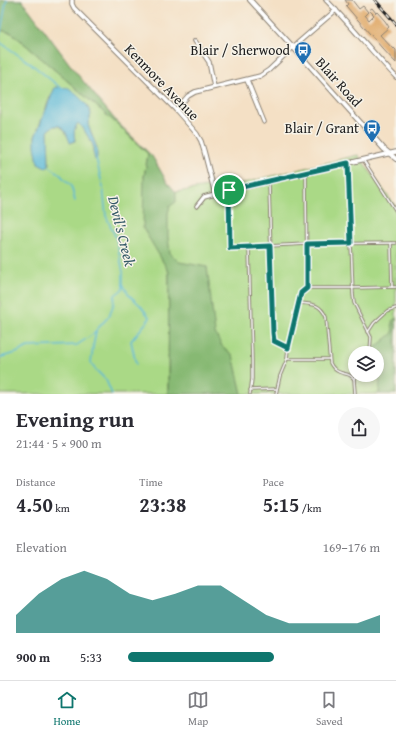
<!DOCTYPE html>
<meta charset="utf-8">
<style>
body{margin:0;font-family:"Gentium Book Plus",serif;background:#f7f7f7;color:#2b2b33;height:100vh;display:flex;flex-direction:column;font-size:15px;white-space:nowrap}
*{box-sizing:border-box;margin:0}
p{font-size:13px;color:#7c7c81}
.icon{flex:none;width:22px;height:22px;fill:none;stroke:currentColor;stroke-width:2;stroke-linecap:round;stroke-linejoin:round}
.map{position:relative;height:394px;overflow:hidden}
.panel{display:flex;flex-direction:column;background:#fff;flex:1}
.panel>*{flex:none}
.fabs{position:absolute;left:348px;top:346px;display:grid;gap:8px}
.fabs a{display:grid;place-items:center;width:36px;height:36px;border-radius:50%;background:#fff;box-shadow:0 2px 6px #0003;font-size:20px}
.pin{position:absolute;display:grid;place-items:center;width:34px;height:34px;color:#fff;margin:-17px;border:2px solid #fff;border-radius:50%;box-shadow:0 1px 4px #0007}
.round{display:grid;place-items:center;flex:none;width:42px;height:42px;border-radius:21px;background:#f7f7f7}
.headline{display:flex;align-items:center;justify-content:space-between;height:68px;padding:0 16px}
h1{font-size:22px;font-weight:700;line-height:30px}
.figures{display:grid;grid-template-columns:repeat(3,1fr);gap:6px;height:68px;padding:4px 16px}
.figures div{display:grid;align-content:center}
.figures b{font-size:20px;font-weight:700}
.figures small{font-size:11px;font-weight:400}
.figures p{font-size:11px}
.chart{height:112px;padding:8px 16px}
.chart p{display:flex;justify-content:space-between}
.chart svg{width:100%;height:72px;margin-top:4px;fill:#0f766e;opacity:.7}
ul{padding:0 16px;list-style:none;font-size:13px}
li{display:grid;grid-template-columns:64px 48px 1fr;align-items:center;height:30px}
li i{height:10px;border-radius:5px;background:#0f766e}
.menu{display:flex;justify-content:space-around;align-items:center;height:56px;border-top:1px solid #e1e1e2;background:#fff;font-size:11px;color:#7c7c81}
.menu a{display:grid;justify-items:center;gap:2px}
.menu .current{color:#0f766e}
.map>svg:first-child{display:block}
.green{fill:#aad986;stroke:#637a51;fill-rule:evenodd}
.forest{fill:#87b973;stroke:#526a48}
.water{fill:#58b8d7;stroke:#3a6a7a}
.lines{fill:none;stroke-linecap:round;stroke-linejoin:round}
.stream{stroke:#58b8d7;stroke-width:1.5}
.building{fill:#e0a866}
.service-casing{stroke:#887e70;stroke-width:3.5}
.minor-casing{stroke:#887e70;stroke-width:5.5}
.tertiary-casing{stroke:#887e70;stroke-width:6}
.service{stroke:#fff;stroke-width:1.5}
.minor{stroke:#fff;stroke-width:3.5}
.tertiary{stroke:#fff;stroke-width:4}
.rail-casing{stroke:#1c1c1c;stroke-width:3}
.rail{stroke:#f7f3e8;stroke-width:1.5;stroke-dasharray:4.5;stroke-linecap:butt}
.route-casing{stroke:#fff;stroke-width:8}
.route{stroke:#0f766e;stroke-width:5}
.labels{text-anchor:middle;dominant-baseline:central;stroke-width:3;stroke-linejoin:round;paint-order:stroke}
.poi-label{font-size:14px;fill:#1c1c1c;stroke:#f7f3e8;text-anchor:end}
.street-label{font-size:14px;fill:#1c1c1c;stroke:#f7f3e8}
.water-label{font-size:15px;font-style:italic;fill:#345a67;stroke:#f7f3e8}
</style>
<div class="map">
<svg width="396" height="394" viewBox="0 0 396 394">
<rect width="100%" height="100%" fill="#f7f3e8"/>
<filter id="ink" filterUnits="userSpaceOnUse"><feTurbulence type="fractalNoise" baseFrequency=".025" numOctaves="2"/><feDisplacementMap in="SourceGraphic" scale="8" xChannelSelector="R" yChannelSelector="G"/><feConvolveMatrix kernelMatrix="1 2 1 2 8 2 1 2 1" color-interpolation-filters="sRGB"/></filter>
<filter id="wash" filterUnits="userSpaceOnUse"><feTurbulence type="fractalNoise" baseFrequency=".012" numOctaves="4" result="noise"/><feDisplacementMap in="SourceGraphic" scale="16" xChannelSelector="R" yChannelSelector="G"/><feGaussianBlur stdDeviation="0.9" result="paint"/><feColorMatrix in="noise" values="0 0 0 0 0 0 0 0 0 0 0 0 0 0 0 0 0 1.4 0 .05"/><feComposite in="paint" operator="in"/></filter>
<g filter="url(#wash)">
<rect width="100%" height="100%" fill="#f4e0c5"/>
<path class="green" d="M 0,30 L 12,33 L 116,123 L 148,154 L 144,177 L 158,195 L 213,186 L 215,190 L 358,155 L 396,207 L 396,332 L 377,346 L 374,353 L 355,353 L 355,375 L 377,375 L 377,361 C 381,370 380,384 379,394 L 241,394 L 211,348 L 207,267 L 166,266 L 169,272 L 168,394 L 0,394 ZM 50,97 L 79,97 L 87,105 L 91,114 L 88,125 L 97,148 L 93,152 L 93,145 L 83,128 L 78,123 C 73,130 74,133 75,141 L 71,143 C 65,132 61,119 48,130 L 49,166 L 35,137 Z"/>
<g class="forest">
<path d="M 0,0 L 22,0 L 74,70 L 117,122 L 152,156 L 167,182 L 176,192 L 176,202 L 170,206 L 168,213 L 168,237 L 170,253 L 179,262 L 207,267 L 215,333 L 222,346 L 233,355 L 242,394 L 168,394 L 169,272 L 143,228 L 144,177 L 148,154 L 116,123 L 12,33 L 0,30 Z"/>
<path d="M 396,318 L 396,394 L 379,394 C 380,385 380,376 379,366 C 378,362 377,358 377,353 L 374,353 L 377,346 L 393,333 L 392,321 Z"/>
</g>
<path class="water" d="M 55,87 L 69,88 L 79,97 L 87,105 L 91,114 L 88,125 L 97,148 L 97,158 L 95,160 L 93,152 L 93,145 L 83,128 L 78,123 C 73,130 74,133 75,141 L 70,143 C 66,131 61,119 48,130 L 49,166 L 47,168 L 38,163 L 35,146 L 35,137 Z"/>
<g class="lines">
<g class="stream">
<path d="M 0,36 L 6,3 L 7,0"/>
<path d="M 0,41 L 1,43 L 30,63 L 61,88"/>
<path d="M 49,166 L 60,174 L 64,179 L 71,185 L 75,201"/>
<path d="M 123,284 L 129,295 L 140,305 L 150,318 L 131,341 L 136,364"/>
<path d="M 96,331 L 93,347 L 91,363 L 95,369 L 106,380 L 112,394"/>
<path d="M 0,358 L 1,357 L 16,353 L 28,347 L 77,345 L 92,335 L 109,316 L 114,303 L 115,295 L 123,289 L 123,272 L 116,238 L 106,216 L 103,188 L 96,158"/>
</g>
</g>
<g id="blocks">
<path class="building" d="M 345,0 L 352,0 L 359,9 L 363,6 L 368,12 L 365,15 L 369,20 L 374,15 L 369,10 L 372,8 L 376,13 L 377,12 L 385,21 L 389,27 L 380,35 L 393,49 L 394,48 L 396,50 L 396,63 L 382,48 L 346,6 L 348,4 Z"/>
</g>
</g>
<g filter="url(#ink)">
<use href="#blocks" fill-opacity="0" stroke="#887e70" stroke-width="1"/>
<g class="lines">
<g class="service-casing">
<g id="service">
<path d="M 364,161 L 396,211"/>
<path d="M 348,163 L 353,294 L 354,303 L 371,337 L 370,353"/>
<path d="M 269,183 L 273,333 L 274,341 L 288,348"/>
<path d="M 229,192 L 230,248 L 307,244 L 396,243"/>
<path d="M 391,243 L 392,287"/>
<path d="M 249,248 L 252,361 L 252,379 L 250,394"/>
<path d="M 308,288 L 352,288 L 396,287"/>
<path d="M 298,303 C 311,304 320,303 326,317 L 330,363 C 332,367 334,370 339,372 C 345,375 349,372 354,379"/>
<path d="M 368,332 L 374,323 L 387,311 L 396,308"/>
<path d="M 287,359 L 329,359"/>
<path d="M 250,390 L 276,389"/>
<path d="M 276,394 L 280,376 L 287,359 L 288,348 L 301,293 L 307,288 L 306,174"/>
<path d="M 355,394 L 354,379 L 356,375"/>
</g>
</g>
<g class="minor-casing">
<g id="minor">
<path d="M 72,0 L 72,4 L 74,8 L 176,110 L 197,134 L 201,141 L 204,151 L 215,194"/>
<path d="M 326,0 C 350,24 372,52 396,77"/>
<path d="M 195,41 L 209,62 L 214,87"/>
<path d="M 247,80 L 264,122"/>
<path d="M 176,110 L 188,96 L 195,92 L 260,76 L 269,70 L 293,47 L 336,10"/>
<path d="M 197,206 L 204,197 L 215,194 L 396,152"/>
</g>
</g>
<g class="tertiary-casing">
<path id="tertiary" d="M 250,0 L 293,47 L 384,149 L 396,159"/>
</g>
<use href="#service" class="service"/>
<use href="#minor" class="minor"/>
<use href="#tertiary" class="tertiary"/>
<g class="rail-casing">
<path id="rail" d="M 375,0 L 396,24"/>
</g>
<use href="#rail" class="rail"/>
</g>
</g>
<g class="lines" filter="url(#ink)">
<g class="route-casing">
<path id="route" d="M 348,163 L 351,243 L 307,244 L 307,288 L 301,293 L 288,348 L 274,341 L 273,333 L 270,246 L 230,248 L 229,190 Z"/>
</g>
<use href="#route" class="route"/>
</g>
<defs>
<g id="bus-pin" transform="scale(0.9)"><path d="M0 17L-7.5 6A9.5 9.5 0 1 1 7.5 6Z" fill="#1f6fb2" stroke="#f7f3e8"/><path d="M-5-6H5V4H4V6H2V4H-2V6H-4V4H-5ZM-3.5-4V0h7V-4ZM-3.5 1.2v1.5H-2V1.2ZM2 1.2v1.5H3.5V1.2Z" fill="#fff"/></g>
</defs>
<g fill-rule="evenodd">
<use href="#bus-pin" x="303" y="50"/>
<use href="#bus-pin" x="372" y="128"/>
</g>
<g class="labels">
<g class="poi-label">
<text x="290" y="50">Blair / Sherwood</text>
<text x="359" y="128">Blair / Grant</text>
</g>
<g class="street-label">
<text transform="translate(162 82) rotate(46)">Kenmore Avenue</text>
<text transform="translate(339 82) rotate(48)">Blair Road</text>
</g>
<g class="water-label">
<text transform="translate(122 231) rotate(76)">Devil's Creek</text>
</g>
</g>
</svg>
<div class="fabs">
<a><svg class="icon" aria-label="layers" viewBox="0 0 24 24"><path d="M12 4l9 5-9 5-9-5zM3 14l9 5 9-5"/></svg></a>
</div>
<div class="pin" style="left:229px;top:190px;background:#1e9e55"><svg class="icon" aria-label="arrive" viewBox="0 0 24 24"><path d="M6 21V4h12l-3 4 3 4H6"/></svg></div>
</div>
<section class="panel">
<div class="headline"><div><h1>Evening run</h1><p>21:44 · 5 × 900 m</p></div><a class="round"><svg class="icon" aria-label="share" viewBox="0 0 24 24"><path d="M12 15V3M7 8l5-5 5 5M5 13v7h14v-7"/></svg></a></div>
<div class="figures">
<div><p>Distance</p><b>4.50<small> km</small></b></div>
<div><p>Time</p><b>23:38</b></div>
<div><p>Pace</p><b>5:15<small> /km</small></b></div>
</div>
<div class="chart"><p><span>Elevation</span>169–176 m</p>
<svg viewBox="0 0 160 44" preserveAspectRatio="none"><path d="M0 44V33L10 20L20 11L30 6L40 11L50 20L60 24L70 20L80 15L90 15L100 24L110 33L120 38L130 38L140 38L150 38L160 33V44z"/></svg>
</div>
<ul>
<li><b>900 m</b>5:33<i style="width:58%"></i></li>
</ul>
</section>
<nav class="menu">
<a class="current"><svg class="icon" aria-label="home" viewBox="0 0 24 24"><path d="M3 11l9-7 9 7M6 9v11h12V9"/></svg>Home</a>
<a><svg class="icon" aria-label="map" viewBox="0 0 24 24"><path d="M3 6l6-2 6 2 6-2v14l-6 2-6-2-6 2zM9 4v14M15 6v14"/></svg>Map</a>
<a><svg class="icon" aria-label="saved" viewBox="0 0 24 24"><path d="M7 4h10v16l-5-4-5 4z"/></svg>Saved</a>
</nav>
